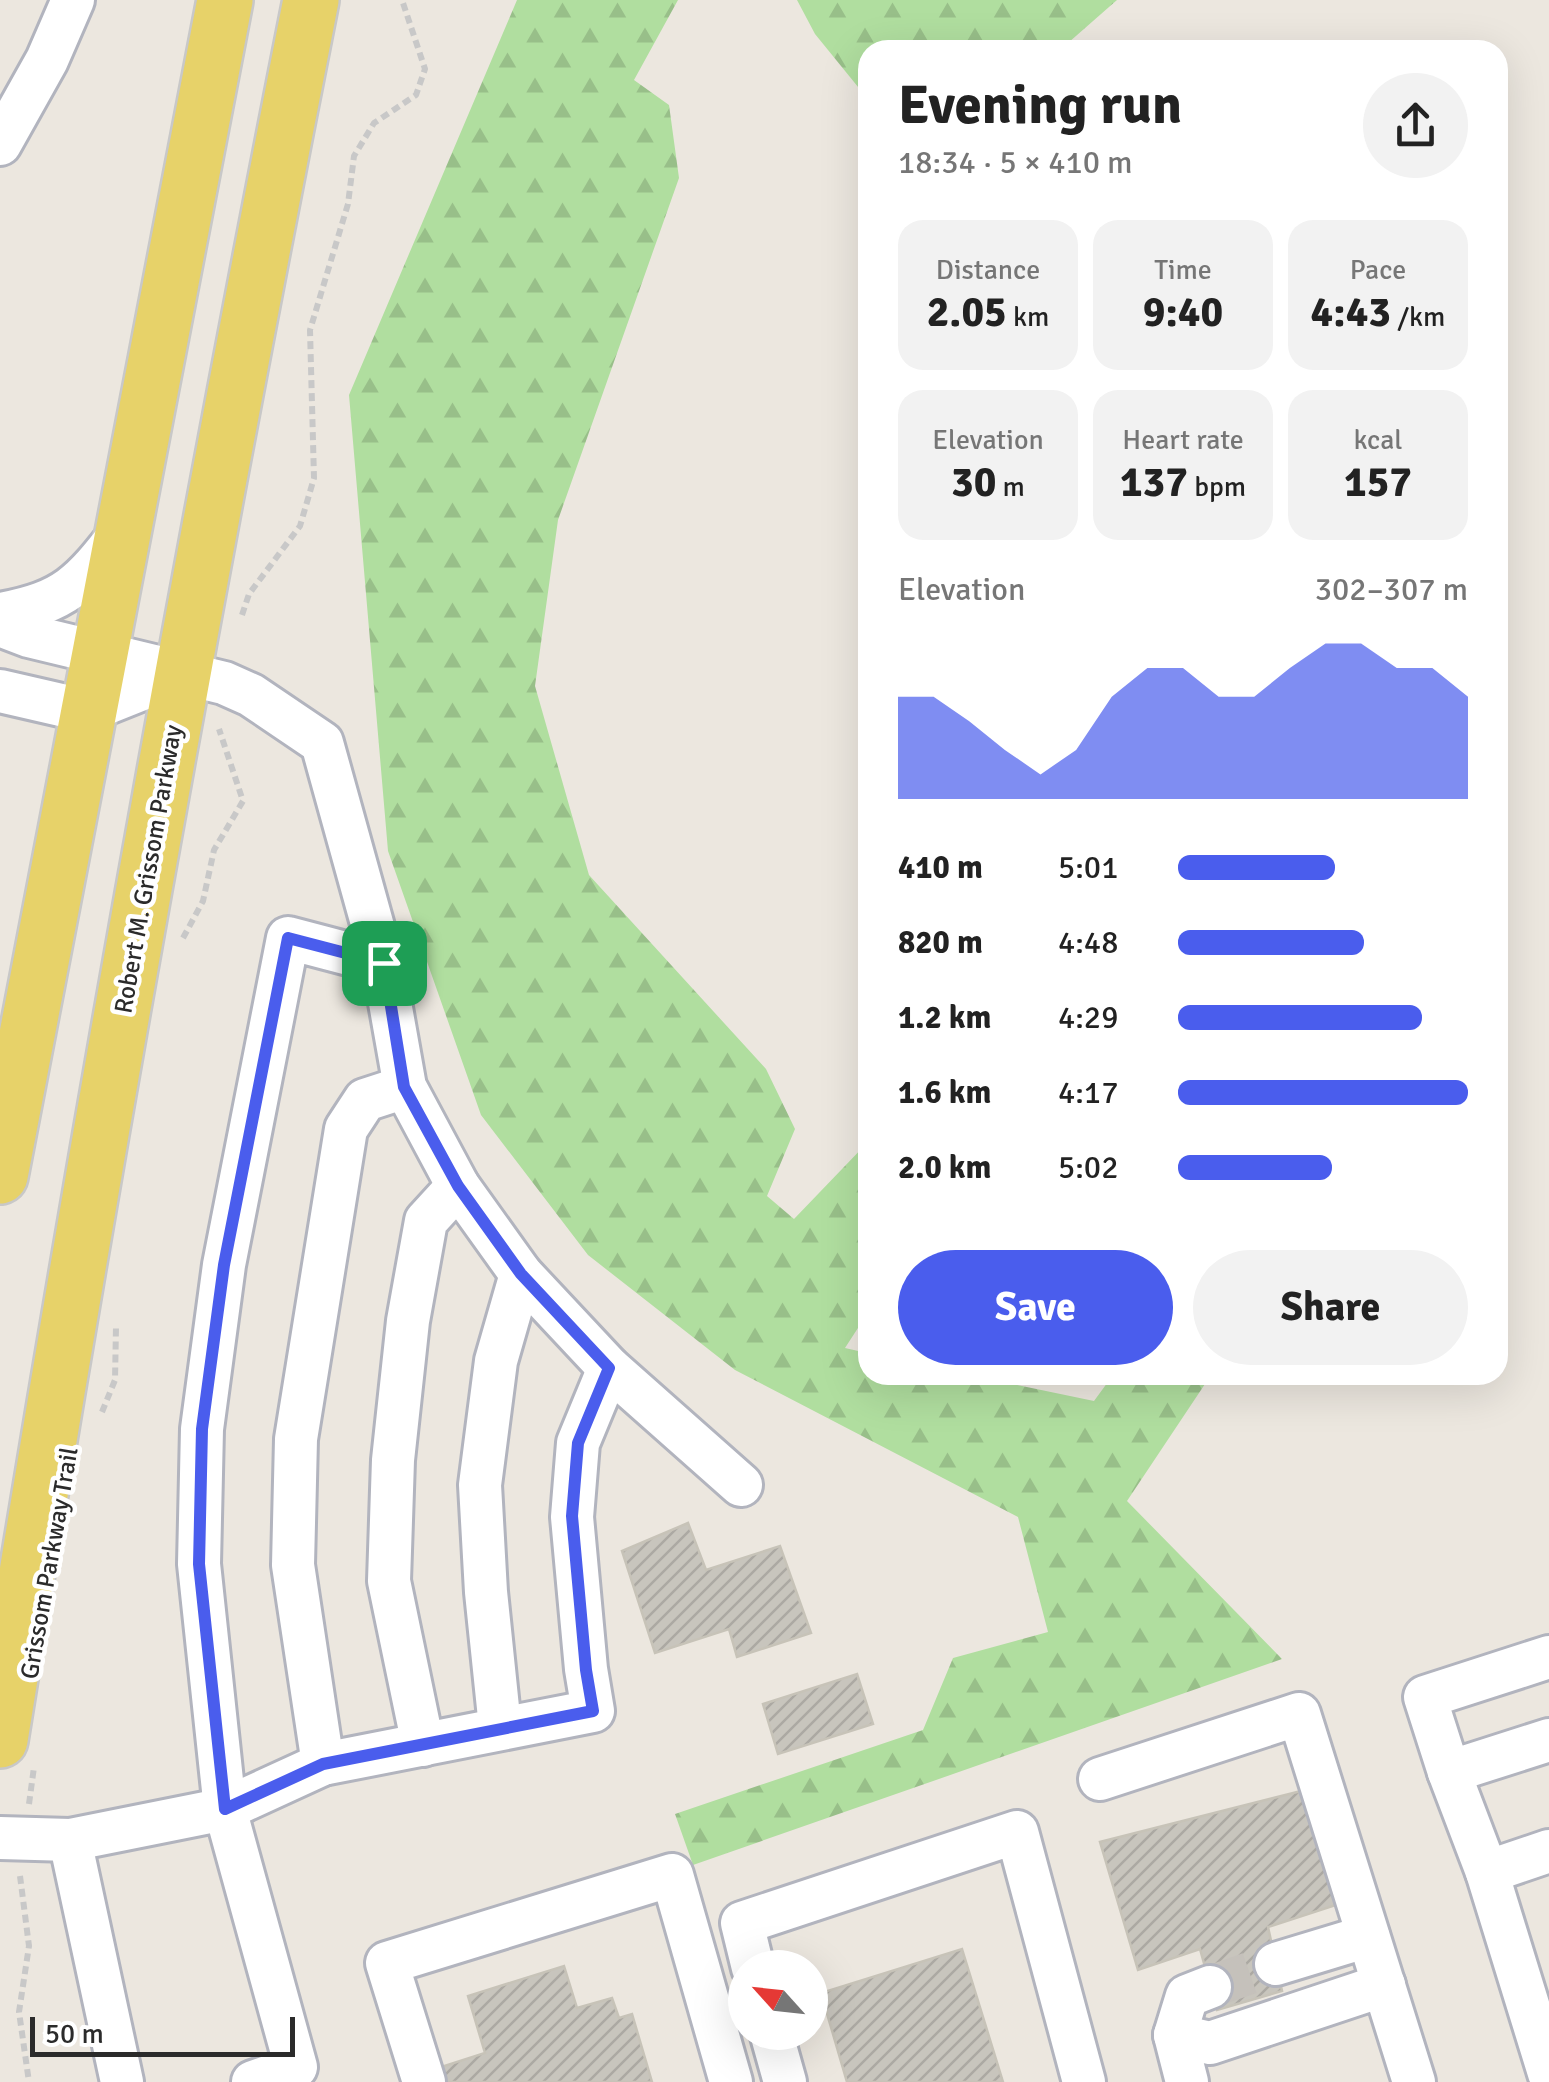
<!DOCTYPE html>
<meta charset="utf-8">
<style>
body{margin:0;font-family:Signika,sans-serif;background:#f2f2f2;color:#222;height:100vh;display:flex;flex-direction:column;font-size:38px;white-space:nowrap}
*{box-sizing:border-box;margin:0}
p{font-size:32px;color:#767676}
.icon{flex:none;width:55px;height:55px;fill:none;stroke:currentColor;stroke-width:2;stroke-linecap:round;stroke-linejoin:round}
.map{position:relative;flex:1;overflow:hidden}
.details{position:absolute;left:858px;top:40px;width:650px;height:1345px;display:flex;flex-direction:column;background:#fff;border-radius:30px;box-shadow:0 10px 40px #0002}
.details>*{flex:none}
.needle{width:65px;rotate:297deg}
.fabs{position:absolute;left:728px;top:1950px;display:grid;gap:20px}
.fabs a{display:grid;place-items:center;width:100px;height:100px;border-radius:50%;background:#fff;box-shadow:0 10px 40px #0002;font-size:50px}
.scale{position:absolute;left:30px;bottom:25px;width:265px;box-sizing:border-box;padding-left:10px;border:5px solid #2b2b2b;border-top:0;font-size:28px;line-height:35px;white-space:nowrap;color:#2b2b2b;-webkit-text-stroke:8px #fff;paint-order:stroke}
.pin{position:absolute;display:grid;place-items:center;width:85px;height:85px;color:#fff;margin:-42px;border-radius:20px;box-shadow:0 5px 15px #0006}
.round{display:grid;place-items:center;flex:none;width:105px;height:105px;border-radius:52px;background:#f2f2f2}
.headline{display:flex;align-items:center;justify-content:space-between;height:170px;padding:0 40px}
h1{font-size:55px;font-weight:700;line-height:75px}
.metrics{display:grid;grid-template-columns:repeat(3,1fr);gap:15px;height:170px;padding:10px 40px}
.metrics div{display:grid;align-content:center;border-radius:25px;background:#f2f2f2;text-align:center}
.metrics b{font-size:42px;font-weight:700}
.metrics small{font-size:28px;font-weight:400}
.metrics p{font-size:28px}
.chart{height:280px;padding:20px 40px}
.chart p{display:flex;justify-content:space-between}
.chart svg{width:100%;height:180px;margin-top:10px;fill:#4a5ded;opacity:.7}
.primary-button{display:flex;gap:20px;margin-top:auto;padding:20px 40px}
.primary-button a{flex:1;height:115px;border-radius:60px;background:#4a5ded;color:#fff;font-size:40px;font-weight:700;line-height:115px;text-align:center}
.primary-button a+a{background:#f2f2f2;color:#222}
ul{padding:0 40px;list-style:none;font-size:32px}
li{display:grid;grid-template-columns:160px 120px 1fr;align-items:center;height:75px}
li i{height:25px;border-radius:12px;background:#4a5ded}
.map>svg:first-child{display:block}
.forest{fill:url(#forest-firs)}
.building{fill:url(#building-hatch);stroke:#c7c3b8;stroke-width:2.5}
.lines{fill:none;stroke-linecap:round;stroke-linejoin:round}
.minor-tunnel{stroke:#c5c1bb;stroke-width:42;stroke-dasharray:42 21;stroke-linecap:butt}
.minor-casing{stroke:#b2b4be;stroke-width:48}
.major-casing{stroke:#c8c8c8;stroke-width:60}
.path{stroke:#c8c8c8;stroke-width:6;stroke-dasharray:8 5;stroke-linecap:butt}
.minor{stroke:#fff;stroke-width:42}
.major{stroke:#e7d269;stroke-width:55}
.route-casing{stroke:#fff;stroke-width:20}
.route{stroke:#4a5ded;stroke-width:12}
.labels{text-anchor:middle;dominant-baseline:central;stroke-width:9;stroke-linejoin:round;paint-order:stroke}
.street-label{font-size:25px;fill:#2b2b2b;stroke:#fff}
</style>
<div class="map">
<svg width="1549" height="2082" viewBox="0 0 1549 2082">
<defs>
<pattern id="forest-firs" width="22" height="20" patternUnits="userSpaceOnUse" patternTransform="scale(2.5)"><rect width="22" height="20" fill="#b0de9f"/><path d="M5 1l3.5 6h-7zM16 11l3.5 6h-7z" fill="#98bf89"/></pattern>
<pattern id="building-hatch" width="6" height="6" patternUnits="userSpaceOnUse" patternTransform="scale(2.5)"><rect width="6" height="6" fill="#c8c5bd"/><path d="M-1 1l2-2M0 6l6-6M5 7l2-2" fill="none" stroke="#aca9a3"/></pattern>
</defs>
<rect width="100%" height="100%" fill="#ece7df"/>
<g class="forest">
<path d="M 517,0 L 678,0 L 634,80 L 669,105 L 679,178 L 558,520 L 535,686 L 589,875 L 766,1069 L 795,1129 L 767,1196 L 794,1219 L 867,1143 L 867,1314 L 845,1348 L 867,1353 L 868,1375 L 970,1375 L 1094,1401 L 1113,1375 L 1211,1375 L 1127,1501 L 1282,1659 L 693,1865 L 675,1814 L 923,1730 L 953,1658 L 1048,1632 L 1018,1517 L 735,1370 L 588,1255 L 481,1115 L 388,851 L 349,395 Z"/>
<path d="M 797,0 L 1117,0 L 1060,50 L 868,50 L 867,98 L 815,34 Z"/>
</g>
<g class="building">
<path d="M 688,1523 L 706,1570 L 780,1546 L 811,1633 L 737,1657 L 729,1629 L 655,1653 L 622,1551 Z"/>
<path d="M 857,1674 L 873,1724 L 778,1754 L 763,1704 Z"/>
<path d="M 1305,1790 L 1342,1903 L 1268,1927 L 1282,1991 L 1217,2010 L 1200,1949 L 1138,1970 L 1100,1842 Z"/>
<path d="M 962,1949 L 1003,2082 L 847,2082 L 821,1993 Z"/>
<path d="M 564,1966 L 577,2008 L 612,1998 L 619,2018 L 632,2014 L 652,2082 L 445,2082 L 441,2067 L 485,2053 L 468,1996 Z"/>
</g>
<g class="lines">
<path class="minor-tunnel" d="M 1210,1987 L 1276,1964"/>
<g class="minor-casing">
<g id="minor">
<path d="M 0,144 L 47,60 L 73,0"/>
<path d="M 0,614 C 66,602 81,584 121,533"/>
<path d="M 0,625 L 29,636 L 224,683 L 251,695 L 322,743 L 383,963 L 405,1087 L 458,1186 L 521,1274 L 609,1368 L 741,1485"/>
<path d="M 0,691 L 87,711 L 182,673"/>
<path d="M 1549,1657 L 1425,1697 L 1449,1772 L 1549,1740"/>
<path d="M 500,1727 L 486,1592 L 480,1485 L 496,1361 L 521,1274"/>
<path d="M 423,1745 L 389,1581 L 393,1460 L 408,1321 L 426,1221 L 458,1186"/>
<path d="M 323,1764 L 293,1565 L 296,1439 L 346,1129 L 365,1100 L 405,1087"/>
<path d="M 1449,1772 L 1487,1872"/>
<path d="M 1100,1779 L 1299,1714 L 1414,2082"/>
<path d="M 0,1838 L 70,1840 L 225,1809 L 323,1764 L 593,1711 L 586,1669 L 572,1517 L 578,1443 L 609,1368"/>
<path d="M 70,1840 L 122,2082"/>
<path d="M 1549,1851 L 1487,1872 L 1549,2073"/>
<path d="M 1276,1964 L 1368,1936"/>
<path d="M 753,1968 L 742,1923 L 1017,1832 L 1084,2082"/>
<path d="M 771,2032 L 785,2082"/>
<path d="M 1175,2035 L 1210,2043 L 1384,1985"/>
<path d="M 253,2082 L 296,2067 L 225,1809 L 199,1564 L 202,1429 L 224,1265 L 288,938 L 383,963"/>
<path d="M 424,2082 L 387,1963 L 672,1875 L 731,2082"/>
<path d="M 1187,2082 L 1175,2035 L 1187,1996 L 1210,1987"/>
</g>
</g>
<g class="major-casing">
<g id="major">
<path d="M 0,1176 L 225,0"/>
<path d="M 0,1740 C 93,1158 197,578 311,0"/>
</g>
</g>
<g class="path">
<path d="M 242,615 L 249,594 L 300,526 L 314,478 L 310,330 L 348,204 L 354,156 L 374,123 L 416,95 L 425,69 L 402,0"/>
<path d="M 183,938 L 203,901 L 214,850 L 243,801 L 219,729"/>
<path d="M 102,1412 L 115,1380 L 116,1327"/>
<path d="M 29,1804 L 34,1767"/>
<path d="M 20,1876 L 29,1946 L 19,2012 L 29,2082"/>
</g>
<use href="#minor" class="minor"/>
<use href="#major" class="major"/>
</g>
<g class="lines">
<g class="route-casing">
<path id="route" d="M 288,938 L 384,963 L 404,1087 L 458,1186 L 521,1274 L 609,1368 L 578,1443 L 572,1516 L 586,1670 L 593,1711 L 323,1764 L 225,1809 L 199,1564 L 202,1429 L 224,1265 Z"/>
</g>
<use href="#route" class="route"/>
</g>
<g class="labels">
<g class="street-label">
<text transform="translate(148 869) rotate(-80)">Robert M. Grissom Parkway</text>
<text transform="translate(49 1563) rotate(-80)">Grissom Parkway Trail</text>
</g>
</g>
</svg>
<div class="fabs">
<a><svg class="needle" viewBox="-14 -14 28 28"><path d="M0-13l5 13h-10z" fill="#e53935"/><path d="M0 13l5-13h-10z" fill="#767676"/></svg></a>
</div>
<div class="scale">50 m</div>
<div class="pin" style="left:384px;top:963px;background:#1e9e55"><svg class="icon" aria-label="arrive" viewBox="0 0 24 24"><path d="M6 21V4h12l-3 4 3 4H6"/></svg></div>
<section class="details">
<div class="headline"><div><h1>Evening run</h1><p>18:34 · 5 × 410 m</p></div><a class="round"><svg class="icon" aria-label="share" viewBox="0 0 24 24"><path d="M12 15V3M7 8l5-5 5 5M5 13v7h14v-7"/></svg></a></div>
<div class="metrics">
<div><p>Distance</p><b>2.05<small> km</small></b></div>
<div><p>Time</p><b>9:40</b></div>
<div><p>Pace</p><b>4:43<small> /km</small></b></div>
</div>
<div class="metrics">
<div><p>Elevation</p><b>30<small> m</small></b></div>
<div><p>Heart rate</p><b>137<small> bpm</small></b></div>
<div><p>kcal</p><b>157</b></div>
</div>
<div class="chart"><p><span>Elevation</span>302–307 m</p>
<svg viewBox="0 0 160 44" preserveAspectRatio="none"><path d="M0 44V19L10 19L20 25L30 32L40 38L50 32L60 19L70 12L80 12L90 19L100 19L110 12L120 6L130 6L140 12L150 12L160 19V44z"/></svg>
</div>
<ul>
<li><b>410 m</b>5:01<i style="width:54%"></i></li>
<li><b>820 m</b>4:48<i style="width:64%"></i></li>
<li><b>1.2 km</b>4:29<i style="width:84%"></i></li>
<li><b>1.6 km</b>4:17<i style="width:100%"></i></li>
<li><b>2.0 km</b>5:02<i style="width:53%"></i></li>
</ul>
<div class="primary-button"><a>Save</a><a>Share</a></div>
</section>
</div>
